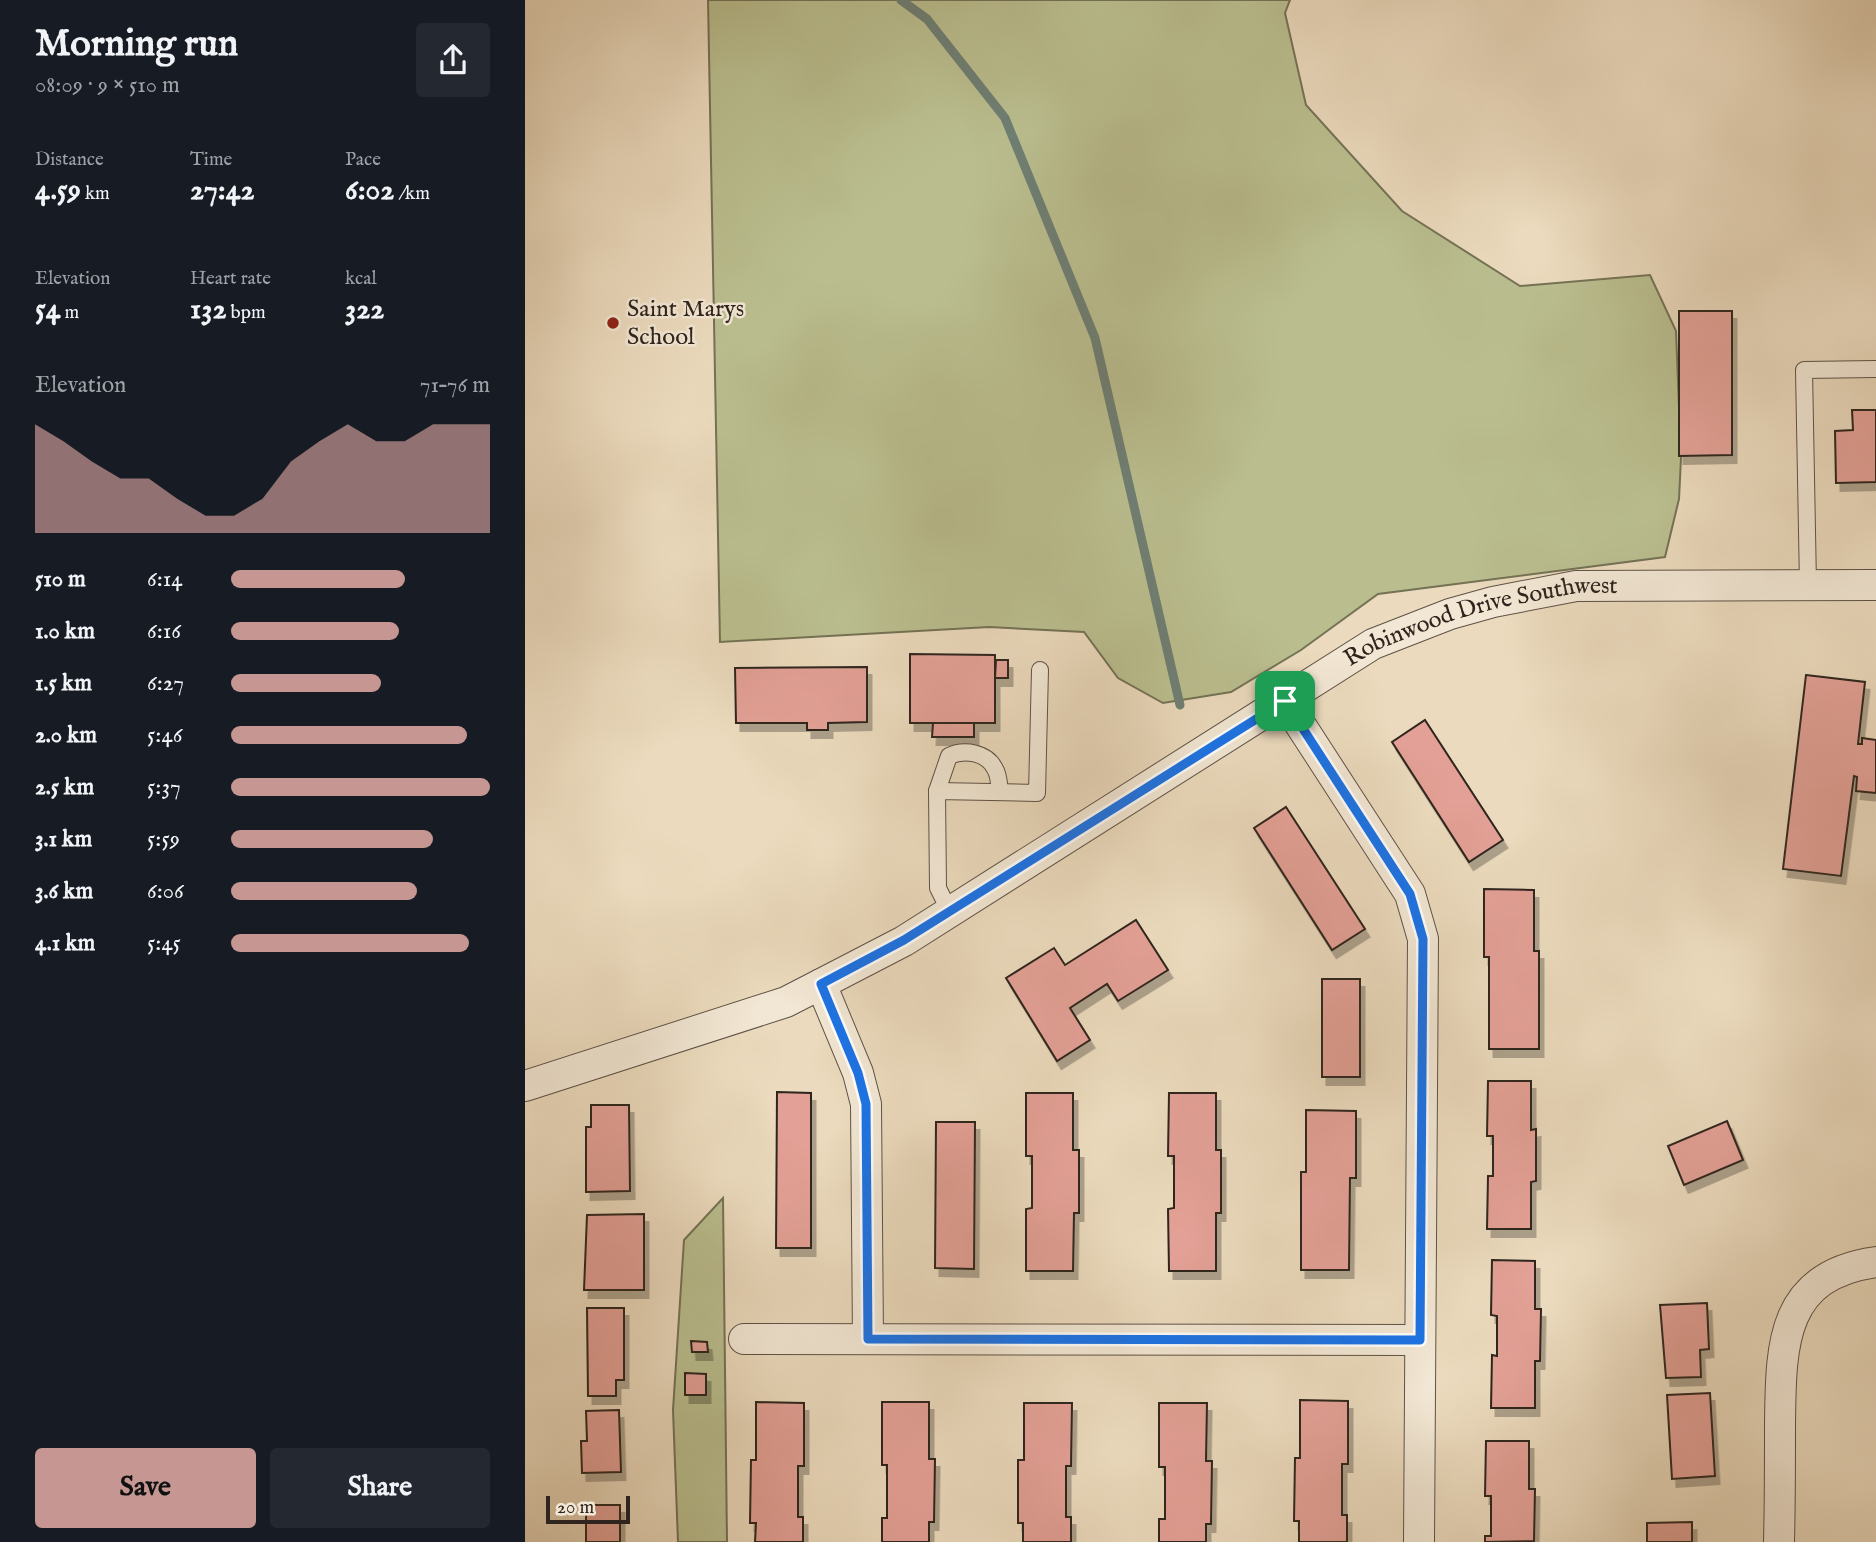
<!DOCTYPE html>
<meta charset="utf-8">
<style>
body{margin:0;font-family:"IM FELL English",serif;background:#242831;color:#f1f3f6;height:100vh;display:flex;flex-direction:column;font-size:26px;white-space:nowrap}
*{box-sizing:border-box;margin:0}
p{font-size:23px;color:#9ea1a6}
.icon{flex:none;width:38px;height:38px;fill:none;stroke:currentColor;stroke-width:2;stroke-linecap:round;stroke-linejoin:round}
.map{position:relative;flex:1;overflow:hidden}
.drawer{display:flex;flex-direction:column;background:#171b24;width:525px}
.drawer>*{flex:none}
.scale{position:absolute;left:21px;bottom:18px;width:84px;box-sizing:border-box;padding-left:7px;border:4px solid #2f251e;border-top:0;font-size:19px;line-height:24px;white-space:nowrap;color:#2f251e;-webkit-text-stroke:5px #f2e7d4;paint-order:stroke}
.pin{position:absolute;display:grid;place-items:center;width:60px;height:60px;color:#fff;margin:-30px;border-radius:14px;box-shadow:0 4px 10px #0006}
.round{display:grid;place-items:center;flex:none;width:74px;height:74px;border-radius:7px;background:#242831}
.overview{display:flex;align-items:center;justify-content:space-between;height:119px;padding:0 35px}
h1{font-size:38px;font-weight:700;line-height:52px}
.metrics{display:grid;grid-template-columns:repeat(3,1fr);gap:10px;height:119px;padding:7px 35px}
.metrics div{display:grid;align-content:center}
.metrics b{font-size:30px;font-weight:700}
.metrics small{font-size:19px;font-weight:400}
.metrics p{font-size:19px}
.chart{height:196px;padding:14px 35px}
.chart p{display:flex;justify-content:space-between}
.chart svg{width:100%;height:126px;margin-top:7px;fill:#c59692;opacity:.7}
.primary-button{display:flex;gap:14px;margin-top:auto;padding:14px 35px}
.primary-button a{flex:1;height:80px;border-radius:7px;background:#c59692;color:#111;font-size:28px;font-weight:700;line-height:80px;text-align:center}
.primary-button a+a{background:#242831;color:#f1f3f6}
ul{padding:0 35px;list-style:none;font-size:23px}
li{display:grid;grid-template-columns:112px 84px 1fr;align-items:center;height:52px}
li i{height:18px;border-radius:9px;background:#c59692}
main{display:flex;flex:1;min-height:0}
.map>svg:first-child{display:block}
.green{fill:#babe8f;stroke:#747256;stroke-width:2}
.lines{fill:none;stroke-linecap:round;stroke-linejoin:round}
.stream{stroke:#6e7f74;stroke-width:9}
.building{fill:#e3a096;stroke:#2f251e;stroke-width:2;filter:url(#shadow)}
.service-casing{stroke:#5e5246;stroke-width:18}
.minor-casing{stroke:#5e5246;stroke-width:32}
.service{stroke:#f2e7d4;stroke-width:16}
.minor{stroke:#f2e7d4;stroke-width:30}
.route-casing{stroke:#fff;stroke-width:14}
.route{stroke:#1a73e8;stroke-width:9}
.poi-dot{fill:#8f2418;stroke:#f2e7d4;stroke-width:2.5}
.labels{text-anchor:middle;dominant-baseline:central;stroke-width:5;stroke-linejoin:round;paint-order:stroke}
.poi-label{font-size:24px;fill:#2f251e;stroke:#f2e7d4;text-anchor:start}
.street-label{font-size:24px;fill:#2f251e;stroke:#f2e7d4}
</style>
<main>
<section class="drawer">
<div class="overview"><div><h1>Morning run</h1><p>08:09 · 9 × 510 m</p></div><a class="round"><svg class="icon" aria-label="share" viewBox="0 0 24 24"><path d="M12 15V3M7 8l5-5 5 5M5 13v7h14v-7"/></svg></a></div>
<div class="metrics">
<div><p>Distance</p><b>4.59<small> km</small></b></div>
<div><p>Time</p><b>27:42</b></div>
<div><p>Pace</p><b>6:02<small> /km</small></b></div>
</div>
<div class="metrics">
<div><p>Elevation</p><b>54<small> m</small></b></div>
<div><p>Heart rate</p><b>132<small> bpm</small></b></div>
<div><p>kcal</p><b>322</b></div>
</div>
<div class="chart"><p><span>Elevation</span>71–76 m</p>
<svg viewBox="0 0 160 44" preserveAspectRatio="none"><path d="M0 44V6L10 12L20 19L30 25L40 25L50 32L60 38L70 38L80 32L90 19L100 12L110 6L120 12L130 12L140 6L150 6L160 6V44z"/></svg>
</div>
<ul>
<li><b>510 m</b>6:14<i style="width:67%"></i></li>
<li><b>1.0 km</b>6:16<i style="width:65%"></i></li>
<li><b>1.5 km</b>6:27<i style="width:58%"></i></li>
<li><b>2.0 km</b>5:46<i style="width:91%"></i></li>
<li><b>2.5 km</b>5:37<i style="width:100%"></i></li>
<li><b>3.1 km</b>5:59<i style="width:78%"></i></li>
<li><b>3.6 km</b>6:06<i style="width:72%"></i></li>
<li><b>4.1 km</b>5:45<i style="width:92%"></i></li>
</ul>
<div class="primary-button"><a>Save</a><a>Share</a></div>
</section>
<div class="map">
<svg width="1351" height="1542" viewBox="0 0 1351 1542">
<defs>
<filter id="shadow"><feDropShadow dx="4.5" dy="8" stdDeviation="0" flood-color="#0004"/></filter>
</defs>
<rect width="100%" height="100%" fill="#ebdabd"/>
<filter id="stains"><feTurbulence type="fractalNoise" baseFrequency=".00286" numOctaves="4"/><feColorMatrix values="0 0 0 0 .2 0 0 0 0 .09 0 0 0 0 .02 0 0 0 .5 -.17"/></filter>
<radialGradient id="worn" r=".72"><stop offset=".6" stop-color="#630" stop-opacity="0"/><stop offset="1" stop-color="#630" stop-opacity=".3"/></radialGradient>
<g class="green">
<path d="M 183,0 L 765,0 L 760,13 L 781,105 L 877,211 L 995,286 L 1125,275 L 1151,331 L 1156,458 L 1154,499 L 1140,557 L 853,594 L 776,650 L 706,692 L 638,703 L 593,678 L 559,632 L 464,627 L 195,642 Z"/>
<path d="M 198,1198 L 202,1542 L 153,1542 L 148,1410 L 159,1240 Z"/>
</g>
<g class="lines">
<path class="stream" d="M 376,0 L 402,19 L 480,118 L 570,338 L 655,705"/>
</g>
<g class="building">
<path d="M 1154,311 L 1207,311 L 1207,455 L 1154,456 Z"/>
<path d="M 1327,410 L 1351,410 L 1351,482 L 1311,483 L 1310,431 L 1328,430 Z"/>
<path d="M 385,654 L 470,655 L 470,723 L 385,723 Z"/>
<path d="M 471,660 L 483,660 L 483,678 L 470,678 Z"/>
<path d="M 342,667 L 342,722 L 303,723 L 303,730 L 282,730 L 282,723 L 211,723 L 210,668 Z"/>
<path d="M 1281,675 L 1340,682 L 1333,744 L 1337,744 L 1337,738 L 1351,740 L 1351,793 L 1331,791 L 1332,777 L 1329,776 L 1316,876 L 1258,869 Z"/>
<path d="M 900,720 L 978,840 L 944,862 L 867,742 Z"/>
<path d="M 408,723 L 449,723 L 449,737 L 407,737 Z"/>
<path d="M 761,807 L 840,929 L 807,950 L 729,828 Z"/>
<path d="M 959,889 L 1009,890 L 1009,951 L 1014,951 L 1014,1049 L 964,1049 L 964,957 L 959,957 Z"/>
<path d="M 611,920 L 643,970 L 593,1001 L 582,984 L 545,1008 L 565,1040 L 532,1061 L 481,978 L 529,948 L 540,965 Z"/>
<rect x="797" y="979" width="38" height="98"/>
<path d="M 963,1081 L 1006,1081 L 1006,1130 L 1011,1129 L 1011,1181 L 1006,1182 L 1006,1229 L 962,1229 L 963,1176 L 968,1176 L 968,1136 L 962,1136 Z"/>
<path d="M 252,1092 L 286,1093 L 286,1248 L 251,1248 Z"/>
<path d="M 501,1093 L 548,1093 L 548,1150 L 554,1150 L 554,1213 L 549,1213 L 548,1271 L 501,1271 L 501,1209 L 507,1208 L 507,1156 L 501,1156 Z"/>
<path d="M 644,1093 L 691,1093 L 691,1150 L 696,1150 L 696,1213 L 691,1213 L 691,1271 L 644,1271 L 643,1209 L 649,1208 L 649,1156 L 643,1156 Z"/>
<path d="M 66,1105 L 104,1105 L 105,1191 L 61,1192 L 61,1127 L 66,1127 Z"/>
<path d="M 781,1110 L 831,1111 L 831,1178 L 825,1178 L 824,1270 L 776,1270 L 776,1172 L 781,1172 Z"/>
<path d="M 1202,1121 L 1218,1160 L 1159,1185 L 1143,1146 Z"/>
<path d="M 411,1122 L 450,1122 L 449,1269 L 410,1268 Z"/>
<path d="M 119,1214 L 119,1290 L 59,1290 L 62,1215 Z"/>
<path d="M 967,1260 L 1010,1261 L 1010,1309 L 1016,1309 L 1015,1361 L 1010,1361 L 1010,1408 L 966,1408 L 967,1355 L 972,1356 L 972,1316 L 966,1315 Z"/>
<path d="M 1182,1303 L 1184,1349 L 1175,1350 L 1176,1377 L 1141,1378 L 1135,1305 Z"/>
<path d="M 62,1308 L 99,1308 L 99,1380 L 91,1380 L 91,1396 L 63,1396 Z"/>
<path d="M 166,1341 L 182,1342 L 183,1352 L 167,1352 Z"/>
<path d="M 160,1373 L 181,1374 L 181,1395 L 160,1395 Z"/>
<path d="M 1185,1393 L 1190,1476 L 1147,1479 L 1142,1395 Z"/>
<path d="M 775,1400 L 823,1401 L 823,1464 L 817,1464 L 817,1515 L 822,1515 L 822,1542 L 774,1542 L 774,1521 L 769,1521 L 770,1458 L 775,1458 Z"/>
<path d="M 231,1402 L 279,1403 L 279,1466 L 273,1466 L 273,1517 L 278,1517 L 278,1542 L 230,1542 L 231,1523 L 225,1523 L 226,1460 L 231,1460 Z"/>
<path d="M 357,1402 L 404,1402 L 404,1459 L 410,1459 L 409,1522 L 404,1522 L 404,1542 L 357,1542 L 357,1518 L 362,1518 L 362,1465 L 357,1465 Z"/>
<path d="M 499,1403 L 547,1403 L 546,1466 L 541,1466 L 541,1517 L 546,1517 L 546,1542 L 498,1542 L 498,1523 L 493,1523 L 493,1460 L 499,1460 Z"/>
<path d="M 634,1403 L 682,1403 L 681,1461 L 687,1461 L 686,1524 L 681,1524 L 681,1542 L 634,1542 L 634,1519 L 640,1519 L 640,1467 L 634,1467 Z"/>
<path d="M 94,1410 L 96,1472 L 57,1473 L 56,1441 L 62,1441 L 61,1411 Z"/>
<path d="M 961,1441 L 1004,1441 L 1004,1489 L 1010,1489 L 1009,1541 L 960,1542 L 960,1536 L 966,1536 L 966,1496 L 960,1496 Z"/>
<rect x="61" y="1505" width="34" height="37"/>
<path d="M 1167,1522 L 1167,1542 L 1122,1542 L 1122,1523 Z"/>
</g>
<g class="lines">
<g class="service-casing">
<g id="service">
<path d="M 1283,585 L 1279,370 L 1351,369"/>
<path d="M 412,791 L 424,756 C 439,749 462,752 470,769 C 474,775 474,785 475,792"/>
<path d="M 425,912 L 413,888 L 412,791 L 512,793 L 515,670"/>
</g>
</g>
<g class="minor-casing">
<g id="minor">
<path d="M 760,701 L 885,894 L 898,939 L 894,1542"/>
<path d="M 296,984 L 333,1073 L 341,1104 L 343,1339"/>
<path id="s1" d="M 0,1086 L 261,1002 L 296,984 L 379,941 L 848,644 L 925,614 L 968,602 L 1051,586 L 1351,585"/>
<path d="M 219,1339 L 895,1340"/>
<path d="M 1254,1542 C 1255,1503 1255,1463 1255,1424 C 1256,1346 1255,1275 1351,1262"/>
</g>
</g>
<use href="#service" class="service"/>
<use href="#minor" class="minor"/>
</g>
<g class="lines">
<g class="route-casing">
<path id="route" d="M 760,701 L 885,894 L 898,939 L 895,1340 L 343,1339 L 341,1104 L 333,1073 L 296,984 L 379,940 Z"/>
</g>
<use href="#route" class="route"/>
</g>
<circle class="poi-dot" cx="88" cy="323" r="7"/>
<g class="labels">
<g class="poi-label">
<text x="102" y="309">Saint Marys<tspan x="102" dy="28">School</tspan></text>
</g>
<g class="street-label">
<text stroke="none"><textPath href="#s1" startOffset="1073">Robinwood Drive Southwest</textPath></text>
</g>
</g>
<rect width="100%" height="100%" filter="url(#stains)"/>
<rect width="100%" height="100%" fill="url(#worn)"/>
</svg>
<div class="scale">20 m</div>
<div class="pin" style="left:760px;top:701px;background:#1e9e55"><svg class="icon" aria-label="arrive" viewBox="0 0 24 24"><path d="M6 21V4h12l-3 4 3 4H6"/></svg></div>
</div>
</main>
